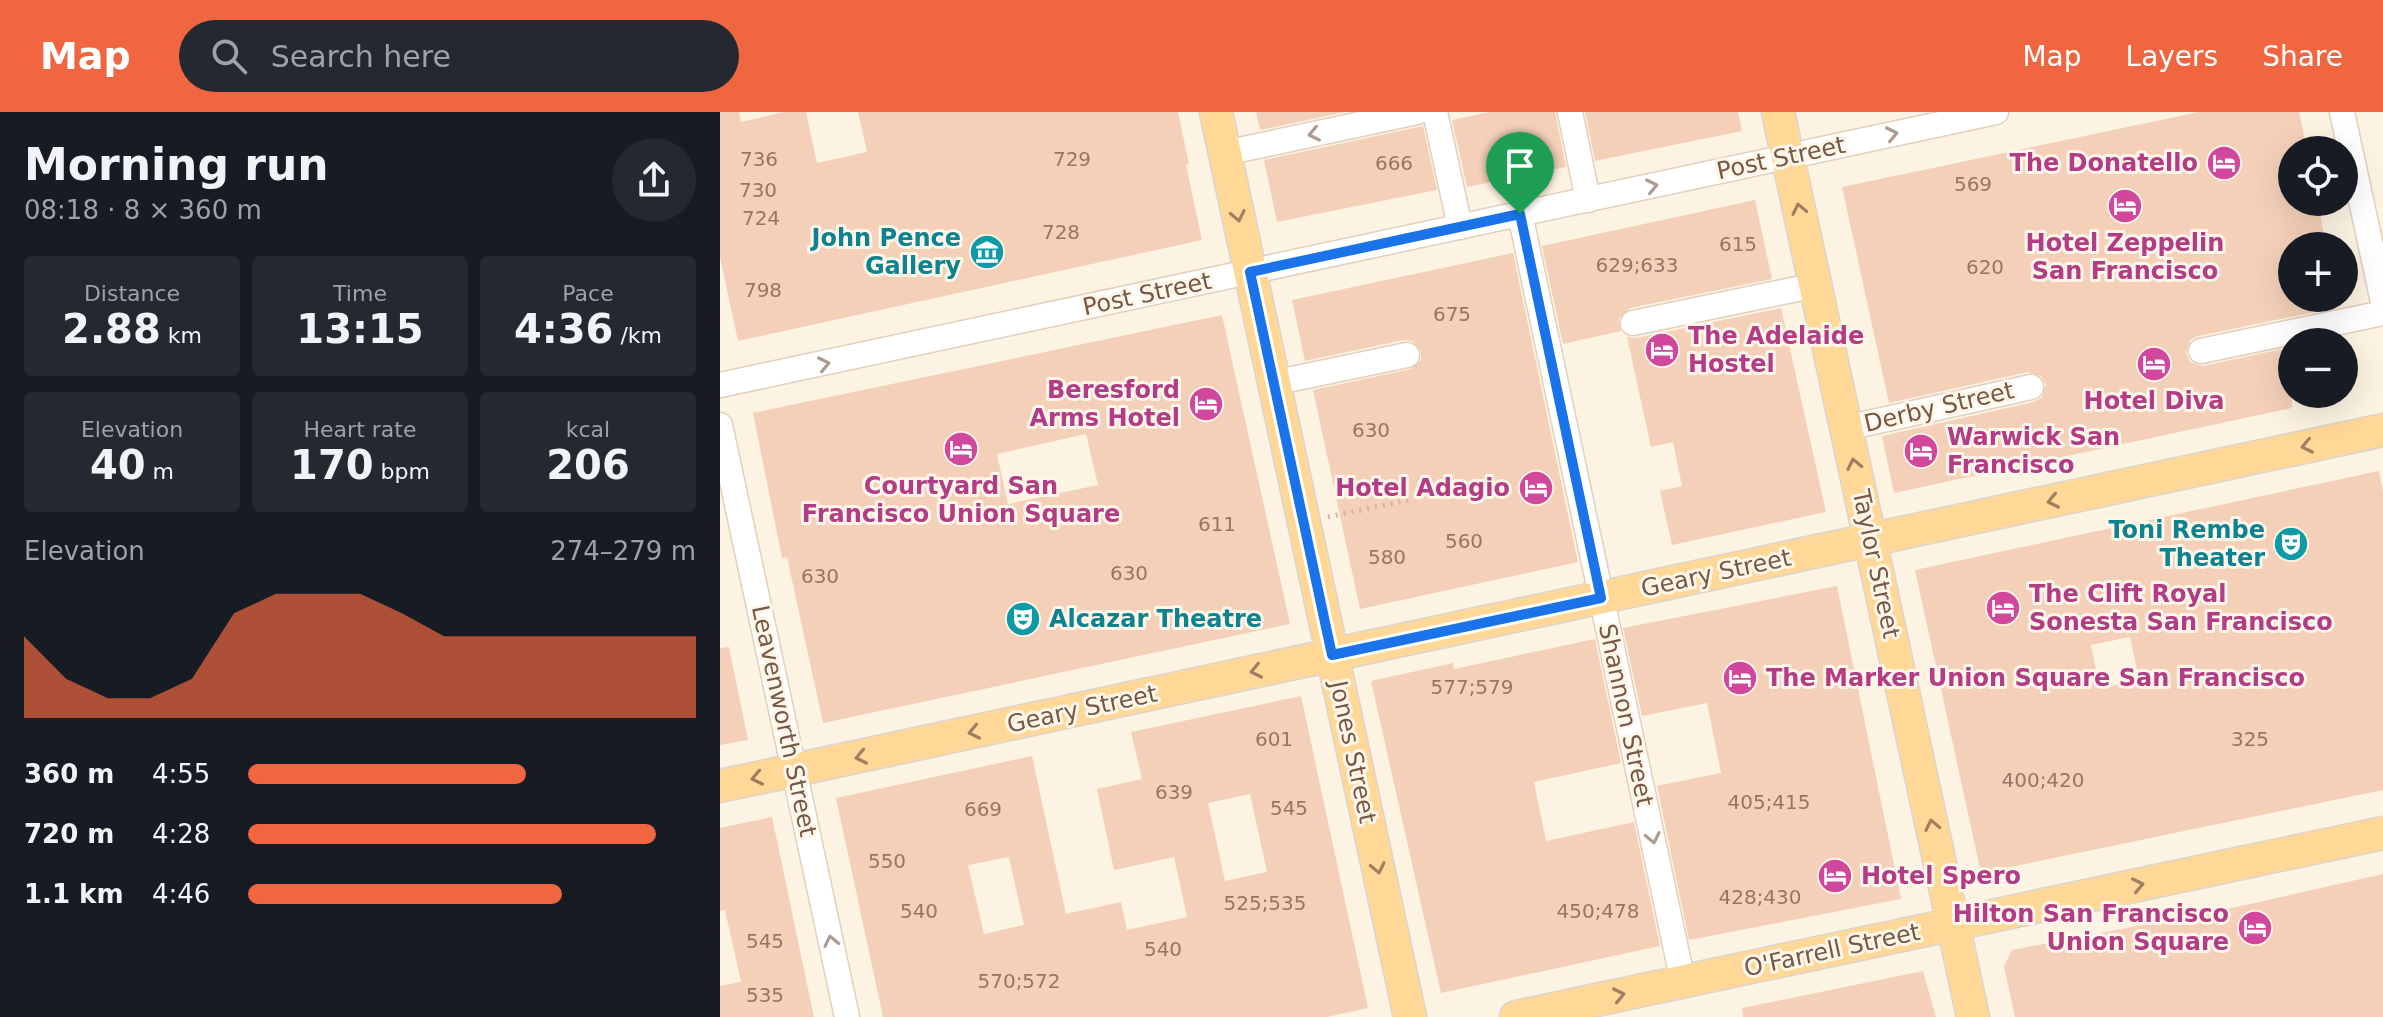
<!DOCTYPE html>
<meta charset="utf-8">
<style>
body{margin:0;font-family:"DejaVu Sans",sans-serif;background:#242831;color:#f1f3f6;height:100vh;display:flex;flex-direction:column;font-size:30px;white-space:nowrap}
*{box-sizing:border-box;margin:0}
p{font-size:26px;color:#9ea1a6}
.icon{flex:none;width:44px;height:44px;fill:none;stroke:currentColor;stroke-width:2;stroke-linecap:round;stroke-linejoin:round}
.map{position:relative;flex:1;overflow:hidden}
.drawer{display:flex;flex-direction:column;background:#171b24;width:720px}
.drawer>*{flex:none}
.tools{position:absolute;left:1558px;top:24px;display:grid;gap:16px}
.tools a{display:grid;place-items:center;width:80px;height:80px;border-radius:50%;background:#171b24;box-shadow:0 8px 32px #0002;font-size:40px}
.pin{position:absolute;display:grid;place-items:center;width:68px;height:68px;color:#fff;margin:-82px -34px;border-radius:50% 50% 50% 0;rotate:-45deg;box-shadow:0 0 8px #0007}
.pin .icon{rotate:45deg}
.round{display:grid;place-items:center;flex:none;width:84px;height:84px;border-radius:42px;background:#242831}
.headline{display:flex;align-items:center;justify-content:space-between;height:136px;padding:0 24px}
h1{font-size:44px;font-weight:700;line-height:60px}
.figures{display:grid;grid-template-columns:repeat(3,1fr);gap:12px;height:136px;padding:8px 24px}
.figures div{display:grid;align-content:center;border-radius:8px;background:#242831;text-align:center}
.figures b{font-size:40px;font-weight:700}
.figures small{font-size:22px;font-weight:400}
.figures p{font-size:22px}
.chart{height:224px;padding:16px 24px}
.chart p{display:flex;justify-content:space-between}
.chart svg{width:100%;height:144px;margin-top:8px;fill:#ef6640;opacity:.7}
ul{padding:0 24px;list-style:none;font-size:26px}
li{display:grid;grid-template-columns:128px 96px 1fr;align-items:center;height:60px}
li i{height:20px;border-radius:10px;background:#ef6640}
header{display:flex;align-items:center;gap:48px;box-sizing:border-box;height:112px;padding:0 40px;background:#ef6640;color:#fff}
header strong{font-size:38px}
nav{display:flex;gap:44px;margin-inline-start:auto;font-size:28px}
.search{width:560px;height:72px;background:#242831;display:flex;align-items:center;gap:20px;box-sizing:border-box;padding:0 28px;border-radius:44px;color:#9ea1a6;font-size:30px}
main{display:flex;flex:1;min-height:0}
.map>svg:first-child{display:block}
.building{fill:#f4d0b8;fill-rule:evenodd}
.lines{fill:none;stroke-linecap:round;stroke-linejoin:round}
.minor-casing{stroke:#e2cfbd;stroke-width:27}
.major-casing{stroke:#dcd4cf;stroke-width:35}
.path{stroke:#d9b39b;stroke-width:5;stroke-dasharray:2 6;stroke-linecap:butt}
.minor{stroke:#fff;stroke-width:24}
.major{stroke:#ffd898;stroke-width:32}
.oneway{stroke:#ad9b91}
.oneway2{stroke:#a07e5f}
.route-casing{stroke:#fff;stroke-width:16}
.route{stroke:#1a73e8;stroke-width:10}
.labels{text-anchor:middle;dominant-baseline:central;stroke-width:6;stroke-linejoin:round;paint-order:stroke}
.number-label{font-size:20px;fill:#967663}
.street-label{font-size:24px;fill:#775847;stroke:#fff6ea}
.hotel-label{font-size:24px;font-weight:bold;fill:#b23c85;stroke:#fff6ea;text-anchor:start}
.culture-label{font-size:24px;font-weight:bold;fill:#0d838f;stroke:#fff6ea;text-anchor:end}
</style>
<header>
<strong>Map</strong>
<div class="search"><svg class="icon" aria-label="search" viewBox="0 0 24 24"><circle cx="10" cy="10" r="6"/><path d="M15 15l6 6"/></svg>Search here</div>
<nav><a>Map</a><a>Layers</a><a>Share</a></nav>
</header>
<main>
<section class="drawer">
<div class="headline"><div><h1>Morning run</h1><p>08:18 · 8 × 360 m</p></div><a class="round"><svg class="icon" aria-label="share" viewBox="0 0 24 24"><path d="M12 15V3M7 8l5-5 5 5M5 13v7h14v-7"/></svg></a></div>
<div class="figures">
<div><p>Distance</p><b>2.88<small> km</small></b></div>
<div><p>Time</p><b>13:15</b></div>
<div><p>Pace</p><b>4:36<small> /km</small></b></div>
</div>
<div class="figures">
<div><p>Elevation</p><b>40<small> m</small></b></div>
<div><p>Heart rate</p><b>170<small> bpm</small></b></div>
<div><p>kcal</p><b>206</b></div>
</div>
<div class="chart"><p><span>Elevation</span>274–279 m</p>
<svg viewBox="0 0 160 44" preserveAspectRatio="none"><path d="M0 44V19L10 32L20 38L30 38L40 32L50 12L60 6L70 6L80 6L90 12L100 19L110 19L120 19L130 19L140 19L150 19L160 19V44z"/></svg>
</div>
<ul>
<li><b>360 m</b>4:55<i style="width:62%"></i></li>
<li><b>720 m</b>4:28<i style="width:91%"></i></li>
<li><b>1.1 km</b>4:46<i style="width:70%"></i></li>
</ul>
</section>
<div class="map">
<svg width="1663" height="905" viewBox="0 0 1663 905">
<rect width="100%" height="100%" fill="#fdf3e2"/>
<g class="building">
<path d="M 0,0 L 19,0 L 21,10 L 64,0 L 86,0 L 97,51 L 147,40 L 138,0 L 458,0 L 469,52 L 466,53 L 482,128 L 18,229 L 0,145 Z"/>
<path d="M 536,0 L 625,0 L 540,18 Z"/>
<path d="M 770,0 L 835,0 L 846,55 L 747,75 L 732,8 Z"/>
<path d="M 865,0 L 1018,0 L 1022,19 L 875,49 Z"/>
<path d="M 1479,0 L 1579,0 L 1587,38 L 1572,38 L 1572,90 L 1598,90 L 1606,134 L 1572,134 L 1572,186 L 1617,186 L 1619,195 L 1478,224 L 1470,228 L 1466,241 L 1470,250 L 1483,254 L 1572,235 L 1572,296 L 1174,381 L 1162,324 L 1314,290 L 1322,285 L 1326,273 L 1321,264 L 1308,260 L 1169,291 L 1122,75 Z"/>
<path d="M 703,14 L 717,78 L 557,110 L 544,48 Z"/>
<path d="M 1035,88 L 1052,167 L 910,196 L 899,206 L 901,219 L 843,232 L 822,134 Z"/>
<path d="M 793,141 L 858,450 L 640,497 L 593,278 L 691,257 L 701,248 L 701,239 L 692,229 L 684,228 L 585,249 L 572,188 Z"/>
<path d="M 1061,196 L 1106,400 L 952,433 L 940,379 L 962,374 L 953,330 L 931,335 L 907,225 L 916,226 Z"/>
<path d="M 502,203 L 570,512 L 103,611 L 67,445 L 62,446 L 33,301 ZM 366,322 L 378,373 L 288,392 L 277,342 Z"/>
<path d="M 1659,359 L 1663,379 L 1663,678 L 1261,761 L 1195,458 ZM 1410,525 L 1419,567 L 1380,577 L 1371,533 Z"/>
<path d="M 1117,474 L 1181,787 L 969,828 L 937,674 L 1001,661 L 987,591 L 922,604 L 903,516 Z"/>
<path d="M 875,527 L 901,651 L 814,670 L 826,729 L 914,710 L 940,834 L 721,881 L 651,569 L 733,551 L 734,557 Z"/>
<path d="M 9,535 L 28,628 L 0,633 L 0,536 Z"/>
<path d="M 581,584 L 648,896 L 607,905 L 163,905 L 116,686 L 312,644 L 346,802 L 401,790 L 407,818 L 467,805 L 454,745 L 394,758 L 377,677 L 422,667 L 411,620 ZM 530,682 L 547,760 L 505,769 L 488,691 ZM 289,745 L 304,813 L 264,822 L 248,753 Z"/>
<path d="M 52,705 L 94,905 L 0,905 L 0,874 L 21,870 L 5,798 L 0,799 L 0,716 Z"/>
<path d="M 1663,762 L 1663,905 L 1295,905 L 1284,854 L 1292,838 L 1521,794 Z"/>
<path d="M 1203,859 L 1216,905 L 1023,905 L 1022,896 Z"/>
</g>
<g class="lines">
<g class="minor-casing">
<g id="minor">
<path d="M 715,0 L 740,115"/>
<path d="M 850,0 L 868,88"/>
<path d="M 1622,0 L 1663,190"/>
<path d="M 505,41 L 697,0"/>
<path d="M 800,102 L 963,870"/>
<path d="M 913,211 L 1096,173"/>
<path d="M 1481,239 L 1663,201"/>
<path d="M 553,271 L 687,243"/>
<path d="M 0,273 L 1276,0"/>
<path d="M 0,313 L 127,905"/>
<path d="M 1126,316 L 1311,275"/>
</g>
</g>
<g class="major-casing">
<g id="major">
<path d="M 496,0 L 690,905"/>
<path d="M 1058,0 L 1253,905"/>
<path d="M 0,674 L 1663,318"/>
<path d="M 796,905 L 1663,721"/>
</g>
</g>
<path class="path" d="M 608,405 L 693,387"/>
<use href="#minor" class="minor"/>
<use href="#major" class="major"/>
</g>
<defs><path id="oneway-chevron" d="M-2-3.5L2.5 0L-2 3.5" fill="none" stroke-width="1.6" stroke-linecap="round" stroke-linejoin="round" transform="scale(2)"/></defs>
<g class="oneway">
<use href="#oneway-chevron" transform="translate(594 22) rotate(168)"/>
<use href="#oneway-chevron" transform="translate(1172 22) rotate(-12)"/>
<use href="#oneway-chevron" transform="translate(932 74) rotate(-12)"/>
<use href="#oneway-chevron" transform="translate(104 252) rotate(-12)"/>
<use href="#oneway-chevron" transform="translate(933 726) rotate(78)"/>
<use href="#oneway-chevron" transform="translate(111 829) rotate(-102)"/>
</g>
<g class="oneway2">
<use href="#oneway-chevron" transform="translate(1079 97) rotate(-102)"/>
<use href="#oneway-chevron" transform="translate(518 104) rotate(78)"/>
<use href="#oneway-chevron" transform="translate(1587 334) rotate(168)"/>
<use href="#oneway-chevron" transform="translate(1134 352) rotate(-102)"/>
<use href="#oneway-chevron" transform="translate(1333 389) rotate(168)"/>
<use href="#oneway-chevron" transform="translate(536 559) rotate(168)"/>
<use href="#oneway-chevron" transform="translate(254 620) rotate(168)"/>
<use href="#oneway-chevron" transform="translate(141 645) rotate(168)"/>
<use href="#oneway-chevron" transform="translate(37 666) rotate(168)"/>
<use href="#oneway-chevron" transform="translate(1212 713) rotate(-102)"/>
<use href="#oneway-chevron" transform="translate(658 756) rotate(78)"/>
<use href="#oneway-chevron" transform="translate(1418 773) rotate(-12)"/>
<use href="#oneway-chevron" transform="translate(899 883) rotate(-12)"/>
</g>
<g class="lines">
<g class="route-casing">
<path id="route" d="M 800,102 L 881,486 L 612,543 L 530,160 Z"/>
</g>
<use href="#route" class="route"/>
</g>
<defs>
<g id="hotel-disc" transform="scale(1.8)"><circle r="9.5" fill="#d1479c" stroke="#fff6ea"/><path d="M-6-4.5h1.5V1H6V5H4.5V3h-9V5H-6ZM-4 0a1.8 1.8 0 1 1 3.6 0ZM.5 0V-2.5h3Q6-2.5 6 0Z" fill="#fff"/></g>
<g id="museum-disc" transform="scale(1.8)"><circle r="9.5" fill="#0f9aa8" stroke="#fff6ea"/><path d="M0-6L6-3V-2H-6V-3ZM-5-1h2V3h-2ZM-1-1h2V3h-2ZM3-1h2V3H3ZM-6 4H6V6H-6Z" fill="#fff"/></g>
<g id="theatre-disc" transform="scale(1.8)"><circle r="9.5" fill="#0f9aa8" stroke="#fff6ea"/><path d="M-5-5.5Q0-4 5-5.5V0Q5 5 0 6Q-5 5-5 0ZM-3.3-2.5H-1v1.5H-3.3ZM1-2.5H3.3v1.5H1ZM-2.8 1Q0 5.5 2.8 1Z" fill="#fff"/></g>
</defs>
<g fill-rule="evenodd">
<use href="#hotel-disc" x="1504" y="51"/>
<use href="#hotel-disc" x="1405" y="94"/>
<use href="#museum-disc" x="267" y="140"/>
<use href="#hotel-disc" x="942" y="238"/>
<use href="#hotel-disc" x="1434" y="252"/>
<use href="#hotel-disc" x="486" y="292"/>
<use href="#hotel-disc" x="241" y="337"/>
<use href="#hotel-disc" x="1201" y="339"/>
<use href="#hotel-disc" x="816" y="376"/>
<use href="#theatre-disc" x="1571" y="432"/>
<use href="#hotel-disc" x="1283" y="496"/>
<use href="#theatre-disc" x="303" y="507"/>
<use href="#hotel-disc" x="1020" y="566"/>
<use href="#hotel-disc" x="1115" y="764"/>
<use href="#hotel-disc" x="1535" y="816"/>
</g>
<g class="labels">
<g class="number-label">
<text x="39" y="47">736</text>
<text x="352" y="47">729</text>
<text x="674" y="51">666</text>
<text x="1253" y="72">569</text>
<text x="38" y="78">730</text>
<text x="41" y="106">724</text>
<text x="341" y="120">728</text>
<text x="1018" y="132">615</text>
<text x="917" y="153">629;633</text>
<text x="1265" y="155">620</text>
<text x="43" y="178">798</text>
<text x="732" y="202">675</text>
<text x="651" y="318">630</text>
<text x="497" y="412">611</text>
<text x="744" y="429">560</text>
<text x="667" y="445">580</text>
<text x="409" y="461">630</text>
<text x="100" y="464">630</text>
<text x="752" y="575">577;579</text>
<text x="554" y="627">601</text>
<text x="1530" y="627">325</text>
<text x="1323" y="668">400;420</text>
<text x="454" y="680">639</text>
<text x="1049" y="690">405;415</text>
<text x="569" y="696">545</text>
<text x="263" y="697">669</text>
<text x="167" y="749">550</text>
<text x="1040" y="785">428;430</text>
<text x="545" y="791">525;535</text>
<text x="199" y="799">540</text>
<text x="878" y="799">450;478</text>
<text x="45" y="829">545</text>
<text x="443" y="837">540</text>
<text x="299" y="869">570;572</text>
<text x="45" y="883">535</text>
</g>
<g class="street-label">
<text transform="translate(1061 46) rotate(-12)">Post Street</text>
<text transform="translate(427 182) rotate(-12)">Post Street</text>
<text transform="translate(1219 295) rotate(-13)">Derby Street</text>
<text transform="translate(1156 452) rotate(78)">Taylor Street</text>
<text transform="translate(996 461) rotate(-12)">Geary Street</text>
<text transform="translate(362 597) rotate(-12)">Geary Street</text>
<text transform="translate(906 603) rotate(78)">Shannon Street</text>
<text transform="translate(64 609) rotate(78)">Leavenworth Street</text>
<text transform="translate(633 640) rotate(78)">Jones Street</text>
<text transform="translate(1112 838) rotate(-12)">O'Farrell Street</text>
</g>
<g class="hotel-label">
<text x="1478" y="51" text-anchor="end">The Donatello</text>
<text x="1405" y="131" text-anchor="middle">Hotel Zeppelin<tspan x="1405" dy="28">San Francisco</tspan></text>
<text x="968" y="224">The Adelaide<tspan x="968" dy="28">Hostel</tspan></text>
<text x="460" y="278" text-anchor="end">Beresford<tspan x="460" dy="28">Arms Hotel</tspan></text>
<text x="1434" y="289" text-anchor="middle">Hotel Diva</text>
<text x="1227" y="325">Warwick San<tspan x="1227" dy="28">Francisco</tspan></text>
<text x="241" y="374" text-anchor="middle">Courtyard San<tspan x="241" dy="28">Francisco Union Square</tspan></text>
<text x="790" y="376" text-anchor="end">Hotel Adagio</text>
<text x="1309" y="482">The Clift Royal<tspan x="1309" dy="28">Sonesta San Francisco</tspan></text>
<text x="1046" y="566">The Marker Union Square San Francisco</text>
<text x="1141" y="764">Hotel Spero</text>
<text x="1509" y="802" text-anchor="end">Hilton San Francisco<tspan x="1509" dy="28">Union Square</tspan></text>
</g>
<g class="culture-label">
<text x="241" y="126">John Pence<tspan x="241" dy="28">Gallery</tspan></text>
<text x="1545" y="418">Toni Rembe<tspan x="1545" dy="28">Theater</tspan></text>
<text x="329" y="507" text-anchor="start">Alcazar Theatre</text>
</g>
</g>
</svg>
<div class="tools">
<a><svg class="icon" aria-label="locate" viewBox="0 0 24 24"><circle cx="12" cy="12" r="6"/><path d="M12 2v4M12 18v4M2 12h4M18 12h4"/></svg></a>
<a>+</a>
<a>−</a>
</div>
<div class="pin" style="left:800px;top:102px;background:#1e9e55"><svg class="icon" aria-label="arrive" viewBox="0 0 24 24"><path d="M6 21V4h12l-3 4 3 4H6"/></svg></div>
</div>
</main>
